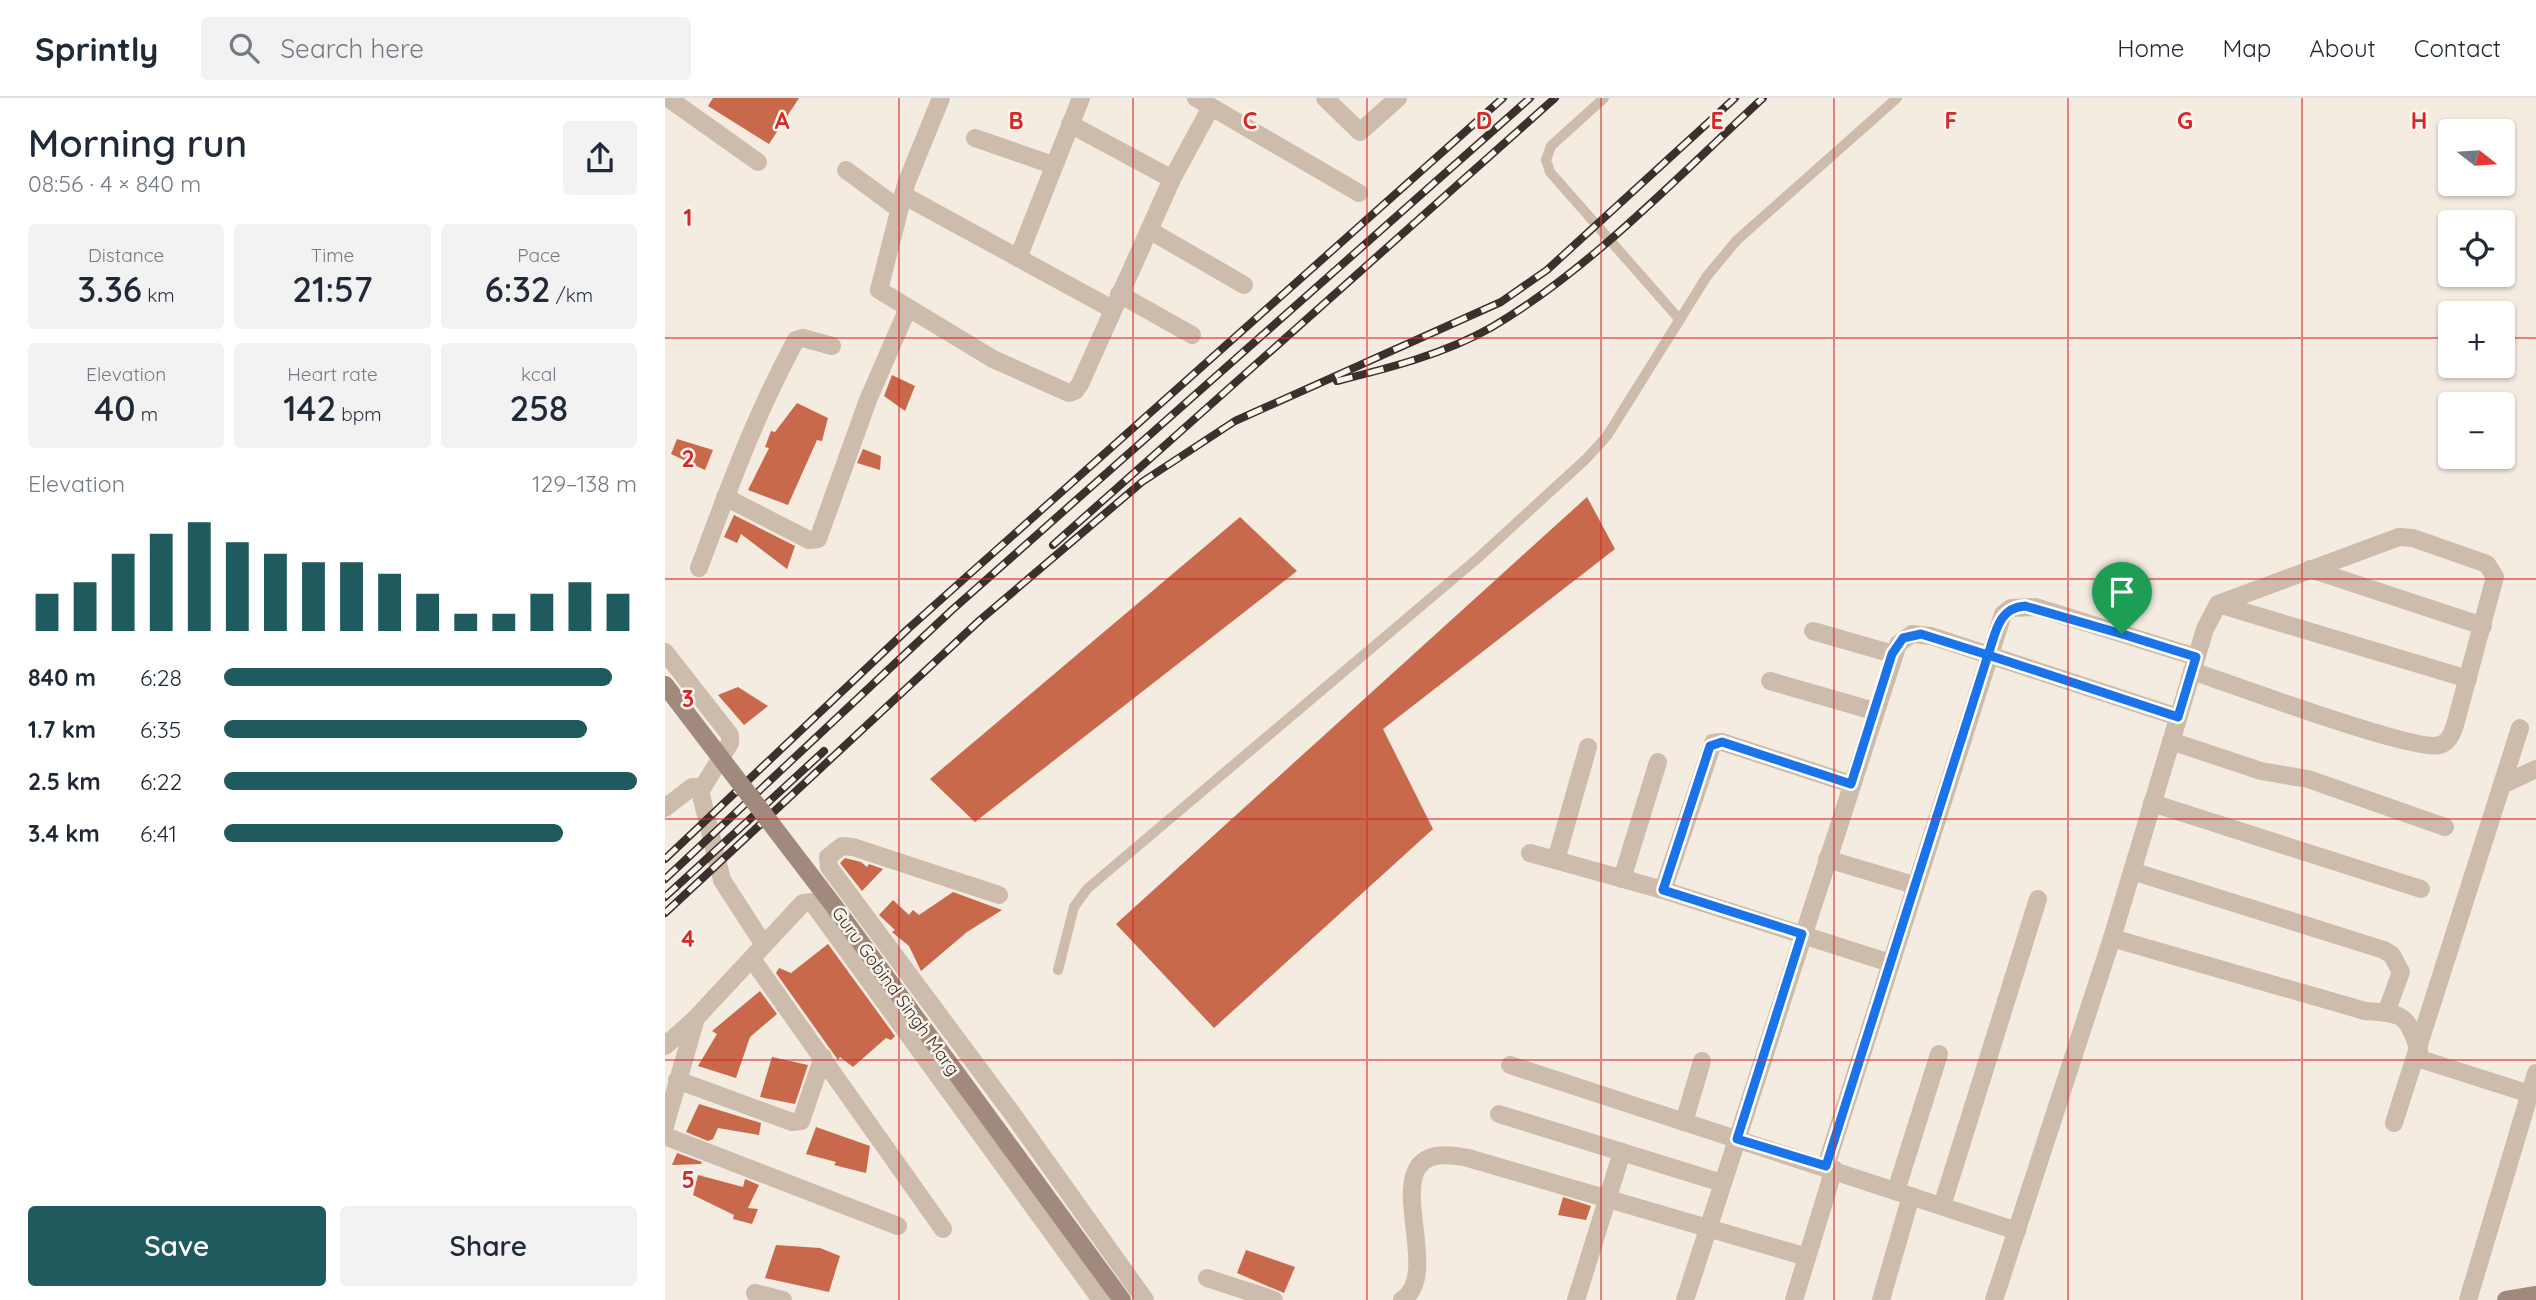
<!DOCTYPE html>
<meta charset="utf-8">
<style>
body{margin:0;font-family:Quicksand,sans-serif;background:#f2f2f3;color:#1f2937;height:100vh;display:flex;flex-direction:column;font-size:26px;white-space:nowrap}
*{box-sizing:border-box;margin:0}
p{font-size:23px;color:#747a83}
.icon{flex:none;width:38px;height:38px;fill:none;stroke:currentColor;stroke-width:2;stroke-linecap:round;stroke-linejoin:round}
.map{position:relative;flex:1;overflow:hidden}
.side{display:flex;flex-direction:column;background:#fff;width:665px}
.side>*{flex:none}
.needle{width:46px;rotate:107deg}
.buttons{position:absolute;left:1773px;top:21px;display:grid;gap:14px}
.buttons a{display:grid;place-items:center;width:77px;height:77px;border-radius:7px;background:#fff;box-shadow:0 2px 5px #0004;font-size:35px}
.pin{position:absolute;display:grid;place-items:center;width:60px;height:60px;color:#fff;margin:-72px -30px;border-radius:50% 50% 50% 0;rotate:-45deg;box-shadow:0 0 7px #0007}
.pin .icon{rotate:45deg}
.round{display:grid;place-items:center;flex:none;width:74px;height:74px;border-radius:7px;background:#f2f2f3}
.headline{display:flex;align-items:center;justify-content:space-between;height:119px;padding:0 28px}
h1{font-size:38px;font-weight:600;line-height:52px}
.stats{display:grid;grid-template-columns:repeat(3,1fr);gap:10px;height:119px;padding:7px 28px}
.stats div{display:grid;align-content:center;border-radius:7px;background:#f2f2f3;text-align:center}
.stats b{font-size:35px;font-weight:600}
.stats small{font-size:19px;font-weight:400}
.stats p{font-size:19px}
.chart{height:196px;padding:14px 28px}
.chart p{display:flex;justify-content:space-between}
.chart svg{width:100%;height:126px;margin-top:7px;stroke:#1f5a5e;stroke-width:6}
.primary-button{display:flex;gap:14px;margin-top:auto;padding:14px 28px}
.primary-button a{flex:1;height:80px;border-radius:7px;background:#1f5a5e;color:#fff;font-size:28px;font-weight:600;line-height:80px;text-align:center}
.primary-button a+a{background:#f2f2f3;color:#1f2937}
ul{padding:0 28px;list-style:none;font-size:23px}
li{display:grid;grid-template-columns:112px 84px 1fr;align-items:center;height:52px}
li i{height:18px;border-radius:9px;background:#1f5a5e}
header{display:flex;align-items:center;gap:42px;box-sizing:border-box;height:98px;padding:0 35px;background:#fff;border-bottom:2px solid #e0e1e3}
header strong{font-size:33px}
nav{display:flex;gap:38px;margin-inline-start:auto;font-size:24px}
.search{width:490px;height:63px;background:#f2f2f3;display:flex;align-items:center;gap:18px;box-sizing:border-box;padding:0 24px;border-radius:7px;color:#747a83;font-size:26px}
main{display:flex;flex:1;min-height:0}
.map>svg:first-child{display:block}
.building{fill:#c8694b}
.lines{fill:none;stroke-linecap:round;stroke-linejoin:round}
.lane{stroke:#cdbbac;stroke-width:10}
.street{stroke:#cdbbac;stroke-width:18}
.secondary{stroke:#a18a7d;stroke-width:18}
.rail-casing{stroke:#3b302b;stroke-width:8}
.rail{stroke:#fbf5ee;stroke-width:5;stroke-dasharray:16;stroke-linecap:butt}
.secondary-bridge{stroke:#a18a7d;stroke-width:18}
.route-casing{stroke:#fff;stroke-width:14}
.route{stroke:#1a73e8;stroke-width:9}
.grid{fill:none;stroke:#d62828;stroke-width:2;stroke-opacity:0.55}
.labels{text-anchor:middle;dominant-baseline:central;stroke-width:5;stroke-linejoin:round;paint-order:stroke}
.street-label{font-size:18px;fill:#3b302b;stroke:#fbf5ee}
.grid-label{font-size:23px;text-anchor:middle;font-weight:bold;fill:#d62828;stroke:#fbf5ee;stroke-width:5;stroke-linejoin:round;paint-order:stroke}
</style>
<header>
<strong>Sprintly</strong>
<div class="search"><svg class="icon" aria-label="search" viewBox="0 0 24 24"><circle cx="10" cy="10" r="6"/><path d="M15 15l6 6"/></svg>Search here</div>
<nav><a>Home</a><a>Map</a><a>About</a><a>Contact</a></nav>
</header>
<main>
<section class="side">
<div class="headline"><div><h1>Morning run</h1><p>08:56 · 4 × 840 m</p></div><a class="round"><svg class="icon" aria-label="share" viewBox="0 0 24 24"><path d="M12 15V3M7 8l5-5 5 5M5 13v7h14v-7"/></svg></a></div>
<div class="stats">
<div><p>Distance</p><b>3.36<small> km</small></b></div>
<div><p>Time</p><b>21:57</b></div>
<div><p>Pace</p><b>6:32<small> /km</small></b></div>
</div>
<div class="stats">
<div><p>Elevation</p><b>40<small> m</small></b></div>
<div><p>Heart rate</p><b>142<small> bpm</small></b></div>
<div><p>kcal</p><b>258</b></div>
</div>
<div class="chart"><p><span>Elevation</span>129–138 m</p>
<svg viewBox="0 0 160 44" preserveAspectRatio="none"><path d="M5 44V31M15 44V27M25 44V17M35 44V10M45 44V6M55 44V13M65 44V17M75 44V20M85 44V20M95 44V24M105 44V31M115 44V38M125 44V38M135 44V31M145 44V27M155 44V31"/></svg>
</div>
<ul>
<li><b>840 m</b>6:28<i style="width:94%"></i></li>
<li><b>1.7 km</b>6:35<i style="width:88%"></i></li>
<li><b>2.5 km</b>6:22<i style="width:100%"></i></li>
<li><b>3.4 km</b>6:41<i style="width:82%"></i></li>
</ul>
<div class="primary-button"><a>Save</a><a>Share</a></div>
</section>
<div class="map">
<svg width="1871" height="1202" viewBox="0 0 1871 1202">
<rect width="100%" height="100%" fill="#f4ebe1"/>
<g class="building">
<path d="M 48,0 L 134,0 L 104,46 L 43,8 Z"/>
<path d="M 227,277 L 250,288 L 240,313 L 219,298 Z"/>
<path d="M 132,305 L 163,320 L 157,343 L 152,342 L 123,407 L 83,392 L 104,350 L 100,349 L 106,333 L 110,334 Z"/>
<path d="M 12,341 L 48,352 L 40,372 L 6,356 Z"/>
<path d="M 198,351 L 216,358 L 215,372 L 192,365 Z"/>
<path d="M 922,399 L 950,451 L 718,631 L 768,731 L 549,930 L 451,826 Z"/>
<path d="M 69,417 L 130,448 L 122,471 L 76,436 L 72,445 L 59,439 Z"/>
<path d="M 575,419 L 632,473 L 310,724 L 265,681 Z"/>
<path d="M 73,589 L 103,608 L 79,627 L 53,597 Z"/>
<path d="M 180,760 L 196,764 L 202,769 L 204,766 L 218,771 L 197,793 L 175,765 Z"/>
<path d="M 288,794 L 337,812 L 302,834 L 256,873 L 244,848 L 227,834 L 230,832 L 214,817 L 228,802 L 244,817 L 248,812 L 254,817 Z"/>
<path d="M 163,846 L 230,938 L 226,942 L 221,940 L 188,969 L 175,959 L 173,962 L 111,875 L 114,870 L 126,875 Z"/>
<path d="M 95,893 L 112,916 L 85,939 L 71,980 L 33,968 L 52,936 L 47,933 Z"/>
<path d="M 107,959 L 143,967 L 130,1006 L 95,999 Z"/>
<path d="M 34,1006 L 96,1025 L 94,1037 L 53,1030 L 48,1041 L 43,1043 L 21,1034 Z"/>
<path d="M 151,1029 L 205,1048 L 201,1075 L 169,1067 L 171,1064 L 141,1056 Z"/>
<path d="M 12,1055 L 37,1064 L 36,1066 L 7,1067 Z"/>
<path d="M 33,1077 L 78,1089 L 80,1081 L 94,1087 L 83,1110 L 93,1111 L 87,1126 L 68,1121 L 69,1117 L 28,1097 Z"/>
<path d="M 898,1099 L 926,1108 L 921,1122 L 893,1117 Z"/>
<path d="M 111,1147 L 155,1150 L 175,1158 L 164,1194 L 100,1180 Z"/>
<path d="M 581,1152 L 630,1169 L 619,1195 L 572,1175 Z"/>
</g>
<g class="lines">
<g class="lane">
<path d="M 939,0 L 886,48 L 881,62 L 885,74 L 1015,222"/>
<path d="M 393,872 L 409,809 L 422,791 L 813,460 L 921,361 L 942,338 L 1042,178 L 1072,142 L 1232,0"/>
</g>
<g class="street">
<path d="M 3,0 L 93,64"/>
<path d="M 276,0 L 241,86 L 214,192 L 328,261 L 404,295 L 410,293 L 415,286 L 507,81 L 546,9"/>
<path d="M 531,0 L 694,95"/>
<path d="M 660,0 L 695,34 L 733,0"/>
<path d="M 405,26 L 507,81"/>
<path d="M 310,40 L 388,67"/>
<path d="M 181,72 L 234,111"/>
<path d="M 238,97 L 447,211"/>
<path d="M 484,132 L 579,187"/>
<path d="M 353,160 L 416,0"/>
<path d="M 454,196 L 527,237"/>
<path d="M 60,399 L 144,442 L 153,441 L 203,302 L 243,210"/>
<path d="M 34,470 C 63,392 91,315 131,242 L 138,240 L 167,248"/>
<path d="M 1645,471 L 1818,528"/>
<path d="M 1553,506 L 1803,581"/>
<path d="M 1148,533 L 1228,556"/>
<path d="M 0,554 L 65,637 L 65,645 L 36,692"/>
<path d="M 1105,583 L 1209,613"/>
<path d="M 1506,643 L 1596,673 L 1643,681 L 1780,729"/>
<path d="M 1837,687 L 1871,671"/>
<path d="M 1487,705 L 1756,791"/>
<path d="M 0,710 L 27,689 L 34,689 L 57,782 L 99,847"/>
<path d="M 865,755 L 998,792 L 1225,865"/>
<path d="M 1162,761 L 1249,787"/>
<path d="M 891,762 L 923,649"/>
<path d="M 1467,773 L 1719,852 L 1727,857 L 1736,874 L 1721,915"/>
<path d="M 957,781 L 993,664"/>
<path d="M 998,792 L 1048,645 L 1057,644 L 1186,686"/>
<path d="M 334,797 L 188,749 L 177,748 L 163,759 L 164,769 L 349,1018 L 480,1202"/>
<path d="M 1447,840 L 1700,913 C 1738,916 1742,915 1754,953"/>
<path d="M 87,861 L 278,1131"/>
<path d="M 0,948 L 31,920"/>
<path d="M 1752,960 L 1865,996 L 1871,993"/>
<path d="M 845,967 L 1352,1133"/>
<path d="M 12,982 L 127,1024 L 136,1023 L 158,959"/>
<path d="M 834,1016 L 1057,1085"/>
<path d="M 1019,1024 L 1037,963"/>
<path d="M 1729,1025 L 1855,630"/>
<path d="M 0,1028 L 31,920 L 138,805 L 147,804 L 436,1202"/>
<path d="M 0,1038 L 233,1128"/>
<path d="M 1161,1068 L 1338,516 L 1346,510 L 1371,509 L 1531,559"/>
<path d="M 1231,1093 L 1274,956"/>
<path d="M 1277,1108 L 1373,801"/>
<path d="M 542,1180 L 609,1202"/>
<path d="M 90,1195 L 118,1202"/>
<path d="M 737,1202 C 785,1173 695,1036 803,1060 L 1142,1159"/>
<path d="M 911,1202 L 957,1054"/>
<path d="M 1020,1202 L 1233,546 L 1247,536 L 1266,538 L 1513,619"/>
<path d="M 1129,1202 L 1169,1071"/>
<path d="M 1216,1202 L 1246,1098"/>
<path d="M 1329,1202 L 1447,840 L 1540,531 L 1553,506 L 1734,439 L 1748,440 L 1822,466 L 1830,479 L 1790,627 C 1787,636 1784,644 1775,647 C 1751,655 1563,585 1527,573"/>
<path d="M 1803,1202 L 1871,975"/>
</g>
<path class="secondary" d="M 1841,1202 L 1871,1197"/>
<g class="rail-casing">
<g id="rail">
<path d="M 672,283 C 724,270 780,256 827,229 C 926,171 1014,77 1098,0"/>
<path d="M 388,447 L 890,0"/>
<path d="M 0,761 L 244,530 L 838,0"/>
<path d="M 0,781 L 287,512 L 865,0"/>
<path d="M 0,799 L 159,653"/>
<path d="M 0,815 L 315,522 L 477,384 L 570,323 L 836,204 L 882,172 L 1070,0"/>
</g>
</g>
<use href="#rail" class="rail"/>
<path class="secondary-bridge" d="M 0,587 L 169,808 L 457,1202"/>
</g>
<g class="lines">
<g class="route-casing">
<path id="route" d="M 1457,536 L 1360,508 C 1333,510 1331,534 1323,557 L 1256,536 L 1238,540 L 1227,556 L 1186,686 L 1057,644 L 1045,648 L 998,792 L 1137,836 L 1072,1041 L 1161,1068 L 1323,557 L 1513,619 L 1531,559 L 1457,536"/>
</g>
<use href="#route" class="route"/>
</g>
<path class="grid" d="M 234,0 L 234,1202M 468,0 L 468,1202M 702,0 L 702,1202M 936,0 L 936,1202M 1169,0 L 1169,1202M 1403,0 L 1403,1202M 1637,0 L 1637,1202M 0,240 L 1785,240M 1838,240 L 1871,240M 0,481 L 1871,481M 0,721 L 1871,721M 0,962 L 1871,962"/>
<g class="labels">
<g class="street-label">
<text transform="translate(231 893) rotate(54)">Guru Gobind Singh Marg</text>
</g>
</g>
<g class="grid-label">
<text x="117" y="31">A</text>
<text x="351" y="31">B</text>
<text x="585" y="31">C</text>
<text x="819" y="31">D</text>
<text x="1052" y="31">E</text>
<text x="1286" y="31">F</text>
<text x="1520" y="31">G</text>
<text x="1754" y="31">H</text>
<text x="23" y="128">1</text>
<text x="23" y="369">2</text>
<text x="23" y="609">3</text>
<text x="23" y="849">4</text>
<text x="23" y="1090">5</text>
</g>
</svg>
<div class="buttons">
<a><svg class="needle" viewBox="-14 -14 28 28"><path d="M0-13l5 13h-10z" fill="#e53935"/><path d="M0 13l5-13h-10z" fill="#747a83"/></svg></a>
<a><svg class="icon" aria-label="locate" viewBox="0 0 24 24"><circle cx="12" cy="12" r="6"/><path d="M12 2v4M12 18v4M2 12h4M18 12h4"/></svg></a>
<a>+</a>
<a>−</a>
</div>
<div class="pin" style="left:1457px;top:536px;background:#1e9e55"><svg class="icon" aria-label="arrive" viewBox="0 0 24 24"><path d="M6 21V4h12l-3 4 3 4H6"/></svg></div>
</div>
</main>
